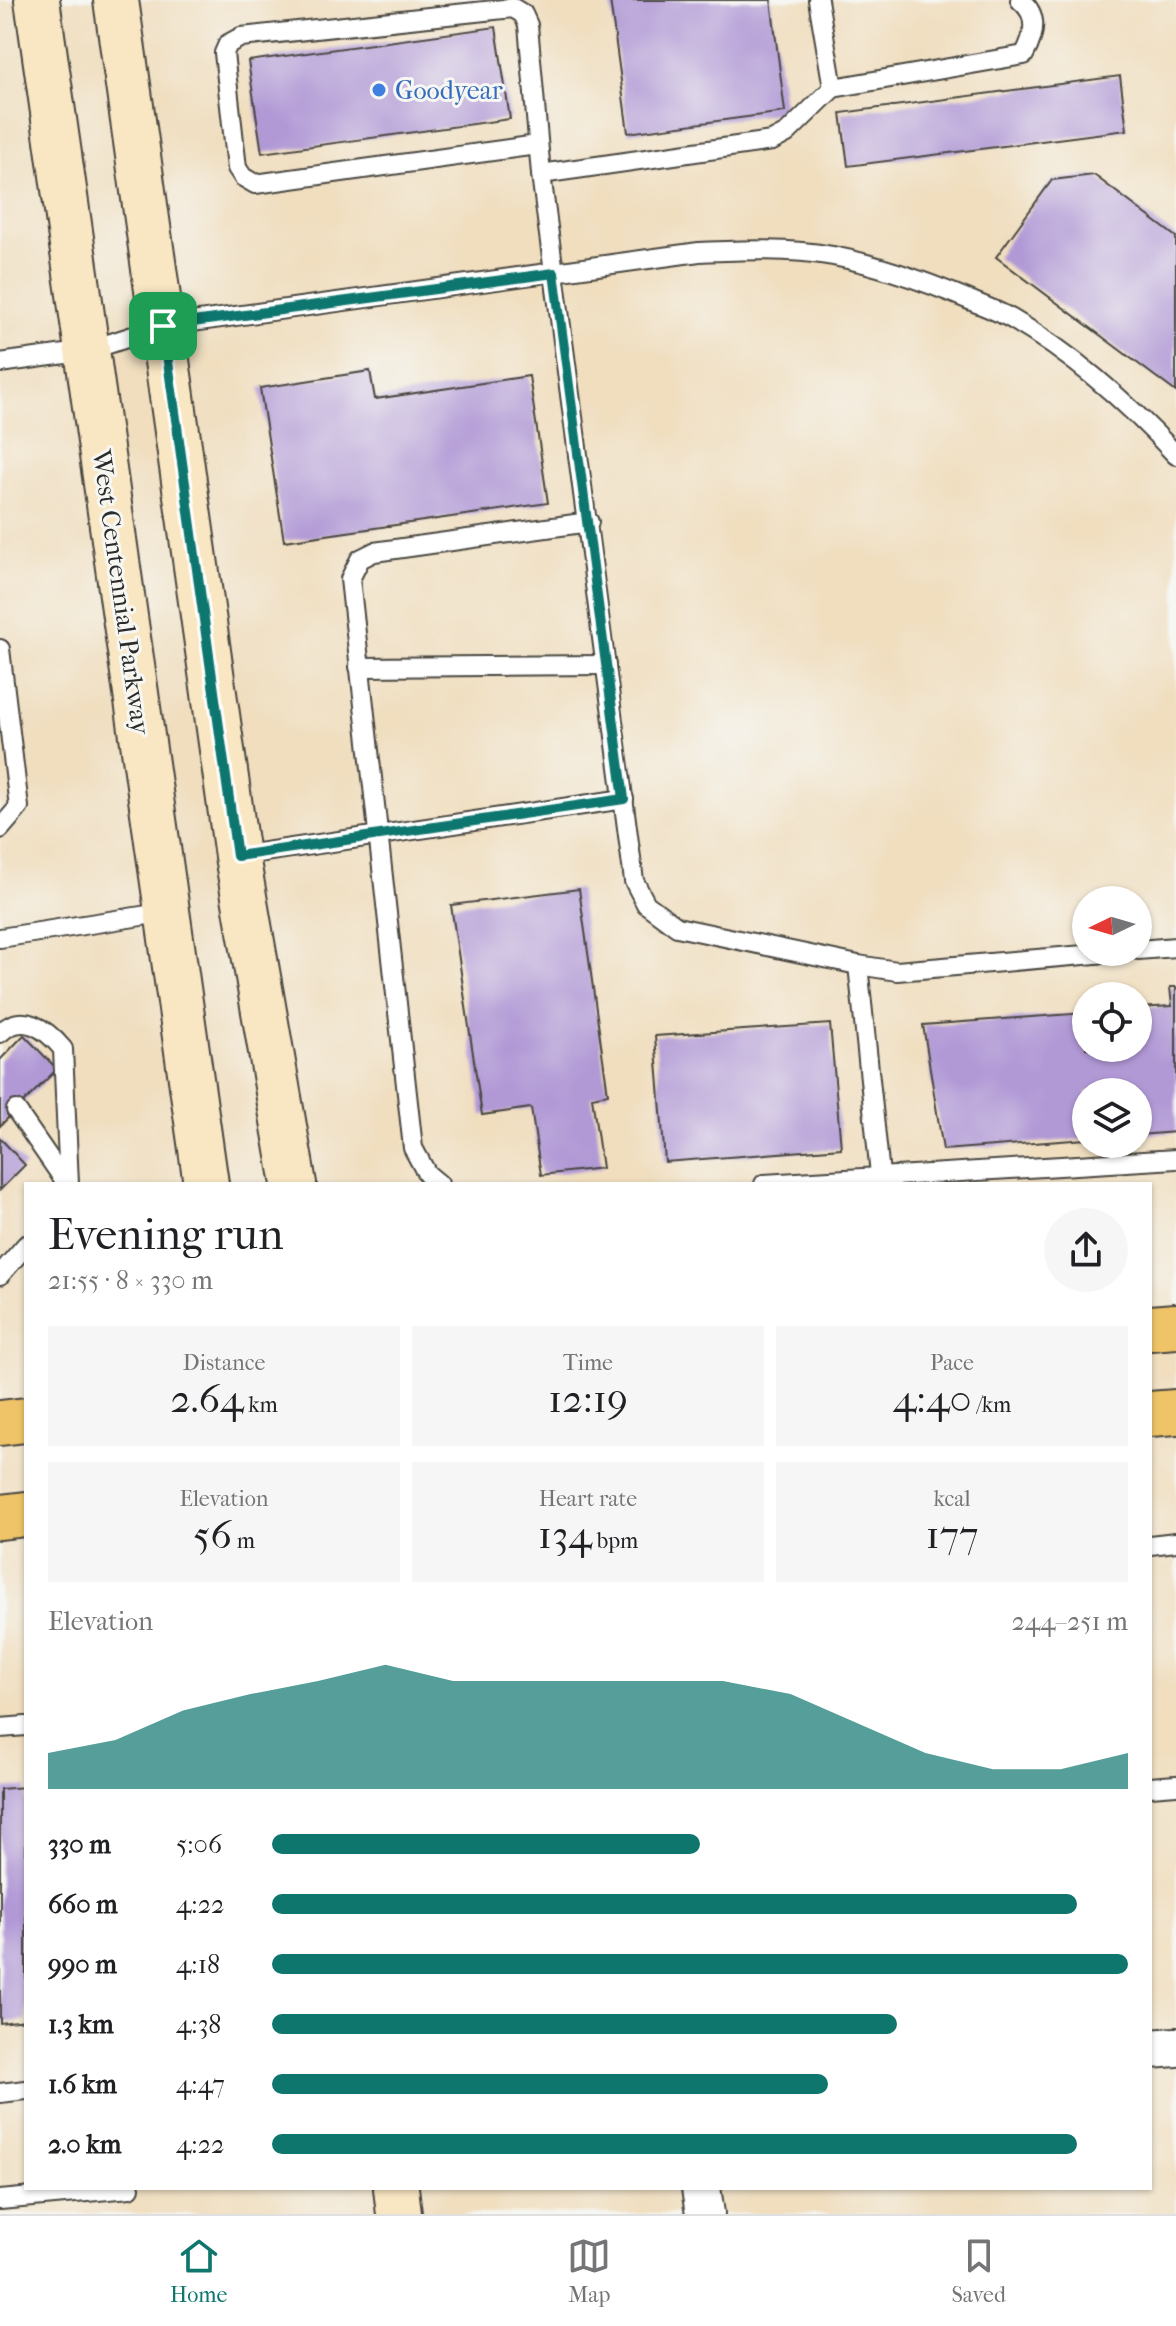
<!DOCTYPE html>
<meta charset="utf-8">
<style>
body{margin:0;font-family:"IM FELL French Canon",serif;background:#f6f6f6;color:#202124;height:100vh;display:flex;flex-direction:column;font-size:30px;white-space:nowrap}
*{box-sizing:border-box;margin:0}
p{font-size:26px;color:#757577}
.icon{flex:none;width:44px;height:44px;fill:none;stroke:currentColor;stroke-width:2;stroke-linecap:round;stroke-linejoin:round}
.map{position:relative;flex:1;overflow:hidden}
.sheet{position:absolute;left:24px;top:1182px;width:1128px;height:1008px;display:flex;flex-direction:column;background:#fff;border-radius:0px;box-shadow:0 2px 6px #0004}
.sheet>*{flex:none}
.needle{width:52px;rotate:265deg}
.controls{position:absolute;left:1072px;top:886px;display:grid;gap:16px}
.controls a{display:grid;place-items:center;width:80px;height:80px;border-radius:50%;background:#fff;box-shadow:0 2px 6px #0004;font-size:40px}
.pin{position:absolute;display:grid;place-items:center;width:68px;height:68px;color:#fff;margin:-34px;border-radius:16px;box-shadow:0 4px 12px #0006}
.round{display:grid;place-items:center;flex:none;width:84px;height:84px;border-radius:42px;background:#f6f6f6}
.summary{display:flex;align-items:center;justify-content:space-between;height:136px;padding:0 24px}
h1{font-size:44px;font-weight:600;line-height:60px}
.metrics{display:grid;grid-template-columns:repeat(3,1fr);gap:12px;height:136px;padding:8px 24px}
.metrics div{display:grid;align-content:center;border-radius:0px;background:#f6f6f6;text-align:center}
.metrics b{font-size:40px;font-weight:600}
.metrics small{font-size:22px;font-weight:400}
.metrics p{font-size:22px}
.chart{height:224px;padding:16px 24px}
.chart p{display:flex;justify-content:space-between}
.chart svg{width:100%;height:144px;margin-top:8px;fill:#0f766e;opacity:.7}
ul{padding:0 24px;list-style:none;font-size:26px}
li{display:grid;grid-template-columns:128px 96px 1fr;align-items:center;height:60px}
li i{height:20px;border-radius:10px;background:#0f766e}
.menu{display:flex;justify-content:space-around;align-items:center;height:112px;border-top:2px solid #e0e0e0;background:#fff;font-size:22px;color:#757577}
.menu a{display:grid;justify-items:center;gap:4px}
.menu .current{color:#0f766e}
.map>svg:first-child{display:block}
.building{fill:#b199d6}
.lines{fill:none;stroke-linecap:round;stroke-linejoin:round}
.lane-casing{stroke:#494641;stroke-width:22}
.street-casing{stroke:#494641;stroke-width:42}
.secondary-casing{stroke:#494641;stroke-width:48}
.primary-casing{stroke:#494641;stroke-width:48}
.lane{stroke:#fff;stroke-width:18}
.street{stroke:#fff;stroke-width:38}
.secondary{stroke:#f9e7c3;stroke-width:44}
.primary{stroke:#efc469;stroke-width:44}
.route-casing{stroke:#fff;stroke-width:16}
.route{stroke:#0f766e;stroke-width:10}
.shop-dot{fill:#3f7fe0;stroke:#f6f6f2;stroke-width:3}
.labels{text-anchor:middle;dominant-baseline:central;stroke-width:6;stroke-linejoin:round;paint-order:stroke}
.shop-label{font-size:26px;fill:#366cbe;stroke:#f6f6f2;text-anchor:start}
.street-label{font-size:26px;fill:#2b2b2b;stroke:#f6f6f2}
</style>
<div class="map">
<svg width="1176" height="2214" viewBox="0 0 1176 2214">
<rect width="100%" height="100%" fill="#f6f6f2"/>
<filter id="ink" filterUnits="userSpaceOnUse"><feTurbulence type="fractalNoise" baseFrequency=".0125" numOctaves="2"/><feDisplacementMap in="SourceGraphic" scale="16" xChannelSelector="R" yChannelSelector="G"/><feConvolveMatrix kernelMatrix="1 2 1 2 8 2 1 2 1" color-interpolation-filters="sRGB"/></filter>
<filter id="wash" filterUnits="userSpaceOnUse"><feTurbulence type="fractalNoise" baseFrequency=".006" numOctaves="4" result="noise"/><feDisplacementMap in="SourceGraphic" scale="32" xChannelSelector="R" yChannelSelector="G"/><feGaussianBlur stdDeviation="1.8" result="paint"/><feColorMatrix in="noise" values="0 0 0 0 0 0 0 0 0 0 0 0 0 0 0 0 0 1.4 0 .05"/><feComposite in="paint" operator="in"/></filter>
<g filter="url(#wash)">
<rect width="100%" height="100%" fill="#f0debf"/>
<g id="blocks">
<g class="building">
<path d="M 610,0 L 771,0 L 785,112 L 628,133 Z"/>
<path d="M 496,27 L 510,119 L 262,153 L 248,61 Z"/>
<path d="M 1120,76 L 1127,130 L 848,166 L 841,113 Z"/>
<path d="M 1094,175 L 1176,237 L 1176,392 L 996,257 L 1052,180 Z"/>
<path d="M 370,371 L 375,399 L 529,376 L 548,503 L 284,541 L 260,388 Z"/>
<path d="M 579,889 L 608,1094 L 592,1097 L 602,1168 L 541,1175 L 531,1108 L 482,1115 L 451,905 Z"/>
<path d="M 1170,987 L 1176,987 L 1176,1132 L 1138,1135 L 1138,1092 L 1086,1092 L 1086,1139 L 943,1150 L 923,1025 L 1086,1013 L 1086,1048 L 1138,1048 L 1138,1008 L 1172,1006 Z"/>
<path d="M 830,1024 L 841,1148 L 665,1162 L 655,1036 Z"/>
<path d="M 24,1035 L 57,1069 L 0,1126 L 0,1060 Z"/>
<path d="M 0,1138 L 25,1165 L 0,1190 Z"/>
<path d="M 26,1787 L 26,2020 L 0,2023 L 0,1789 Z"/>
</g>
</g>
</g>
<g filter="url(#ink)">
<use href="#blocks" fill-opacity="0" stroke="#494641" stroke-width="2"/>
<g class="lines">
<g class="lane-casing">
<g id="lane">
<path d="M 818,0 L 833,88"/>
<path d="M 537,145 L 255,184 L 243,177 L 237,168 L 224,53 L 228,44 L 241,37 L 513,8 L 523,14 L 528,25 L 541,174 L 772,141 L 787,133 L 833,88 L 1024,55 C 1035,35 1039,15 1020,0"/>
<path d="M 541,174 L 634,881 L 646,904 L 677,927 L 858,965 L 897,971 L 1119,952"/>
<path d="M 0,363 L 87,351 L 163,326 L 699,252 C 744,250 789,248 833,256 C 879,265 924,281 967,299 C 981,305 998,311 1012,319 C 1072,354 1129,404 1176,455"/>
<path d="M 0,649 L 19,807 L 0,829"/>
<path d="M 359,667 L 606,665"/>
<path d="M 237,856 L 624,799"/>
<path d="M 0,938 L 167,912"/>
<path d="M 1138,950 L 1176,947"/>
<path d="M 858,965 L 881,1184"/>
<path d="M 0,1033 C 23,1011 46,1029 63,1049 L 69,1184"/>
<path d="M 16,1110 L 67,1184"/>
<path d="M 439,1184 L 427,1174 L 413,1148 L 350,579 L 360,559 L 374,552 L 589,522"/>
<path d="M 764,1184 L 1176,1159"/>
<path d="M 0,1275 L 26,1245"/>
<path d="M 1150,1545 L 1176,1542"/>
<path d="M 0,1728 L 26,1726"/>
<path d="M 1150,1787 L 1176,1785"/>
<path d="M 0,2093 L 26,2090"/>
<path d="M 0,2200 L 130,2188"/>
</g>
</g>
<g class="street-casing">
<g id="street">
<path d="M 1150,2049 L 1176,2047"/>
<path d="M 701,2188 L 705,2214"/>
</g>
</g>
<g class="secondary-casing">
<g id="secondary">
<path d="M 37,0 L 206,1184"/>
<path d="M 116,0 L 237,856 L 294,1184"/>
<path d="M 396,2188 L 399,2214"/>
</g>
</g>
<g class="primary-casing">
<g id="primary">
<path d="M 1150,1328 L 1176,1326"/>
<path d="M 1150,1414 L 1176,1412"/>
<path d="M 0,1423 L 26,1420"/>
<path d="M 0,1517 L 26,1514"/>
</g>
</g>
<use href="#lane" class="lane"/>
<use href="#street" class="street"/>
<use href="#secondary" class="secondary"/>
<use href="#primary" class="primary"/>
</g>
</g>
<g class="lines" filter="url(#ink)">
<g class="route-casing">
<path id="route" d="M 554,273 L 624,799 L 237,856 L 163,326 Z"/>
</g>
<use href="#route" class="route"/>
</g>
<circle class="shop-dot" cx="379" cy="90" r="8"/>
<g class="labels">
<g class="shop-label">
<text x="395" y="90">Goodyear</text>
</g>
<g class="street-label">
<text transform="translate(121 592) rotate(82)">West Centennial Parkway</text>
</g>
</g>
</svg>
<div class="controls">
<a><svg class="needle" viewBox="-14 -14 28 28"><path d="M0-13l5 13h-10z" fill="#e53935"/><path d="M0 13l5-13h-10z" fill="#757577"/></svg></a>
<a><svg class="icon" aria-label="locate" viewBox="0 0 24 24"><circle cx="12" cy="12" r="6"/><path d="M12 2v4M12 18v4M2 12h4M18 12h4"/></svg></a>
<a><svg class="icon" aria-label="layers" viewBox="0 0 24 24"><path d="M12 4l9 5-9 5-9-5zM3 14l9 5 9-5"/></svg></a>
</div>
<div class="pin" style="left:163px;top:326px;background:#1e9e55"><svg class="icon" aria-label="arrive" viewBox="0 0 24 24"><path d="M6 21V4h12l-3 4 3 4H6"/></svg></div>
<section class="sheet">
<div class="summary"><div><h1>Evening run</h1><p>21:55 · 8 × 330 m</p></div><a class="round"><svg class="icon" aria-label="share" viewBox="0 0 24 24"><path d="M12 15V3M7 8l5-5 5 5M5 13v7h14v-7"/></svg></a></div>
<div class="metrics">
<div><p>Distance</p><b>2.64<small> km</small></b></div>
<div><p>Time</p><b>12:19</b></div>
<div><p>Pace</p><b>4:40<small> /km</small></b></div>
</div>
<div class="metrics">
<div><p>Elevation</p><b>56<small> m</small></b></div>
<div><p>Heart rate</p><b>134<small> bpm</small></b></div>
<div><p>kcal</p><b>177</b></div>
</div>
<div class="chart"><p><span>Elevation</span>244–251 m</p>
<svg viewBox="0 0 160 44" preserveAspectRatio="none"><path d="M0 44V33L10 29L20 20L30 15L40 11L50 6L60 11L70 11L80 11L90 11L100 11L110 15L120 24L130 33L140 38L150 38L160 33V44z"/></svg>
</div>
<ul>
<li><b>330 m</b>5:06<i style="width:50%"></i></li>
<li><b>660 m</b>4:22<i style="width:94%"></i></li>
<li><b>990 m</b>4:18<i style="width:100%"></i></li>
<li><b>1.3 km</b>4:38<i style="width:73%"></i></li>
<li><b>1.6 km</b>4:47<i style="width:65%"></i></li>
<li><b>2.0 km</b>4:22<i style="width:94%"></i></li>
</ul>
</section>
</div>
<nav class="menu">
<a class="current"><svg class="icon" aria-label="home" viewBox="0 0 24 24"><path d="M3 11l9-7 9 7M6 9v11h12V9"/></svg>Home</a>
<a><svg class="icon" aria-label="map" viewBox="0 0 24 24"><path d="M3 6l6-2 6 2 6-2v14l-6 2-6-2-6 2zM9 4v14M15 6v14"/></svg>Map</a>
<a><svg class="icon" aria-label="saved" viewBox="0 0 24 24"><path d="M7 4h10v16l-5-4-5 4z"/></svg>Saved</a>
</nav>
